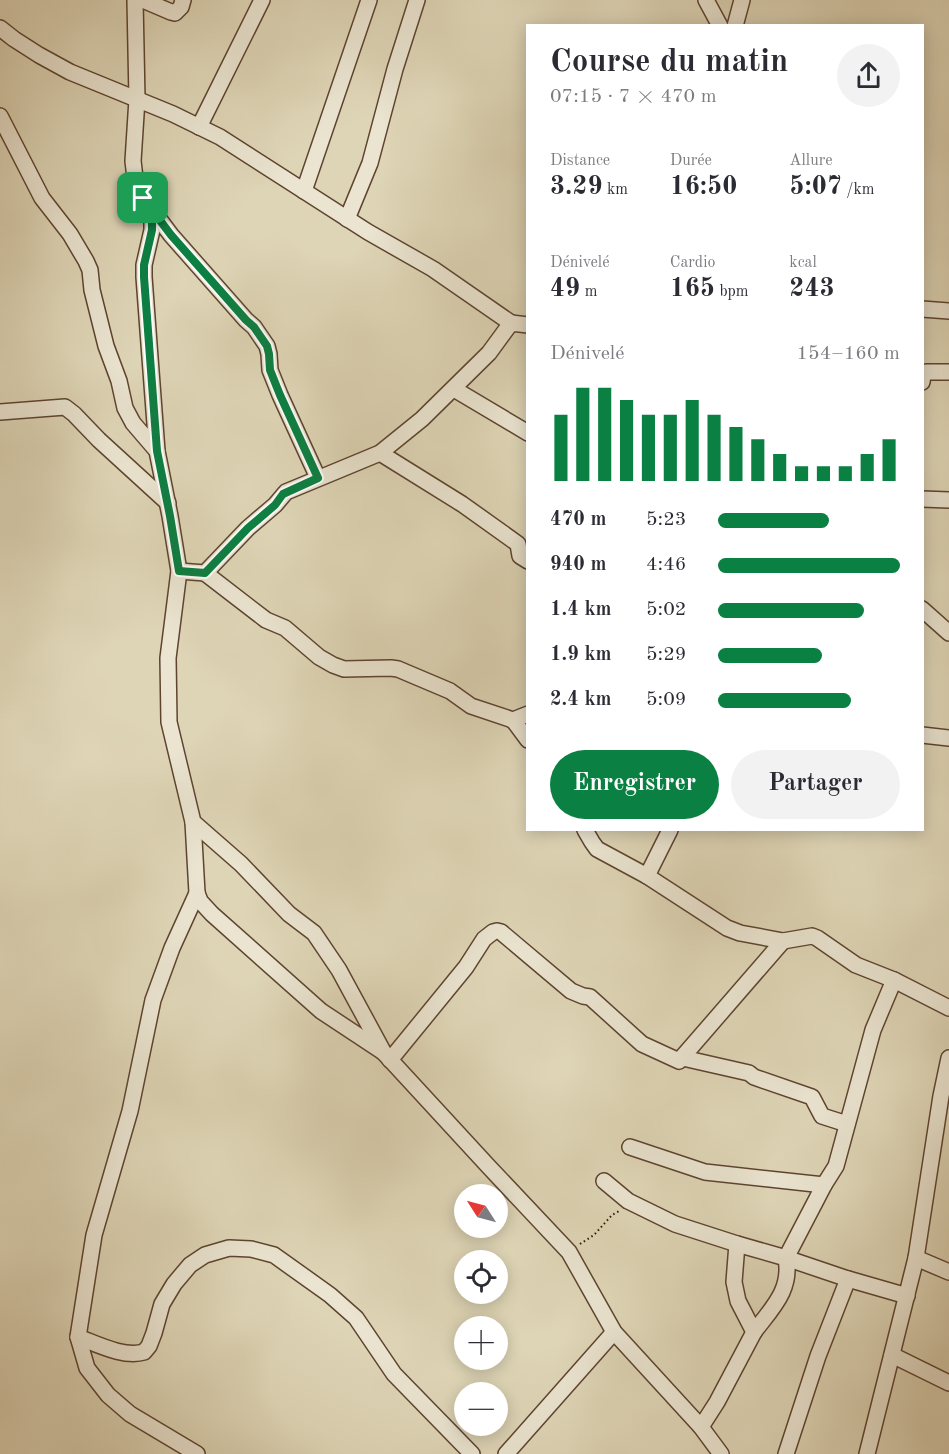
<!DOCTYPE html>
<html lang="fr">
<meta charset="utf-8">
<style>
body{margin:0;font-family:"Old Standard TT",serif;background:#f2f2f3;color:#2b2b33;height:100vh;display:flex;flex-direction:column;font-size:22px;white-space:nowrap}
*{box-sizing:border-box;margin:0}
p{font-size:20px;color:#7c7c81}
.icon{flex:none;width:33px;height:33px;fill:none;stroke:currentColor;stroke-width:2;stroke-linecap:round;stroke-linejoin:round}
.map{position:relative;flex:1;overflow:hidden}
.panel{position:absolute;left:526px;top:24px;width:398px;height:807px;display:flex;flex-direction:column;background:#fff;border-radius:0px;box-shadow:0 3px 15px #0003}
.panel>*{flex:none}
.needle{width:39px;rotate:306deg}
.buttons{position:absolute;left:454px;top:1184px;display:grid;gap:12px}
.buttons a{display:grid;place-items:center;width:54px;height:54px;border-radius:50%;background:#fff;box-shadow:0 3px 15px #0003;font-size:30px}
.pin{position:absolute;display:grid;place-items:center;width:51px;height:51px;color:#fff;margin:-26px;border-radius:12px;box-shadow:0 3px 9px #0006}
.round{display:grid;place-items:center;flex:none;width:63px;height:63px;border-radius:32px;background:#f2f2f3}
.summary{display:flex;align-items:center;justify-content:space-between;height:102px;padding:0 24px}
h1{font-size:33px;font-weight:600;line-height:45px}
.figures{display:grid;grid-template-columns:repeat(3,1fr);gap:9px;height:102px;padding:6px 24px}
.figures div{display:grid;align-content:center}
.figures b{font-size:26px;font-weight:600}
.figures small{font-size:16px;font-weight:400}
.figures p{font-size:16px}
.chart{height:168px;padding:12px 24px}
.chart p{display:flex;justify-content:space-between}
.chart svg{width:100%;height:108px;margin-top:6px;stroke:#0b8043;stroke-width:6}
.button{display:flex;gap:12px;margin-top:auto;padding:12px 24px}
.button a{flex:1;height:69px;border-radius:36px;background:#0b8043;color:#fff;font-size:24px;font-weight:600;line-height:69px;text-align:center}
.button a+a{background:#f2f2f3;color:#2b2b33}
ul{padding:0 24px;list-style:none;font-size:20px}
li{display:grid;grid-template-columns:96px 72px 1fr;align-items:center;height:45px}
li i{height:15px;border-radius:8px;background:#0b8043}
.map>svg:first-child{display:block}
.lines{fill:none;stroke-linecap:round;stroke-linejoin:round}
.street-casing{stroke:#5e4430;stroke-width:18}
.path{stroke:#341303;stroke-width:2;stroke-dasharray:1.5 3;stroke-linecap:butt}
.street{stroke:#eae4d0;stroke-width:15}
.route-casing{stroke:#fff;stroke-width:12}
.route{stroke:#0b8043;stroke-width:8}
</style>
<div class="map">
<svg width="949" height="1454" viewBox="0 0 949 1454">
<rect width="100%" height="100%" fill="#ded5b6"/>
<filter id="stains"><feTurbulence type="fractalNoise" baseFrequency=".00333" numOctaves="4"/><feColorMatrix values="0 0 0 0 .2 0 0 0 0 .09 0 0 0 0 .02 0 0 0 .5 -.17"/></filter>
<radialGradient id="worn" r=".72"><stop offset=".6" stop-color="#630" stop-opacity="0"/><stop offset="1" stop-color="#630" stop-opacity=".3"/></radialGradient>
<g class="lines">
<g class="street-casing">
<g id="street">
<path d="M 135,0 L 137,99 L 133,161 L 135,178 L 151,215 L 152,223 L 152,230 L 144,265 L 144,277 L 157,451"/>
<path d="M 143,0 L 171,12 L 175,13 L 181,7 L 183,0"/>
<path d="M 706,0 L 720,26"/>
<path d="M 735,26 L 742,0"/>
<path d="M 0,28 L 14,39 L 39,55 L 70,72 L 173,114 L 220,137 L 368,232 L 433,269 L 511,323"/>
<path d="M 0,116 L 42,198 L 70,234 L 86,261 L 90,270 L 92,290 L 106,346 L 119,381 L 125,408 L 133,423 L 157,451 L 170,516 L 179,571 L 168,658 L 169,722 L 193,822 L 241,864 L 289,914 L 314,933 L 339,970 L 384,1053 L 489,1167 L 569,1252 L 614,1332 L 701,1427 L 721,1454"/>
<path d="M 199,127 L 262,0"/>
<path d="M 304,191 L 369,0"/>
<path d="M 150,207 L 171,235 L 246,320 L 254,327 L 267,346 L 269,354 L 270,370 L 280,395 L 318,478"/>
<path d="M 347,219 L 370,163 L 395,69 L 417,0"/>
<path d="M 922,309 L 949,311"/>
<path d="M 922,382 L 923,375 L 926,372 L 949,372"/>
<path d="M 454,389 L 528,433"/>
<path d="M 0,412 L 65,407 L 74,414 L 99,440 L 168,503"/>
<path d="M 380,453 L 462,504 L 518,544 L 520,556 L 528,561"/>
<path d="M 922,499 L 949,500"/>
<path d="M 179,571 L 205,573 L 248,528 L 275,505 L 286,492 L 380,453 L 422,419 L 489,353 L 511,323 L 528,325"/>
<path d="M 205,573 L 266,620 L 285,628 L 319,657 L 333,665 L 344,669 L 391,668 L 398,669 L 450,691 L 471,706 L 513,720 L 528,714"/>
<path d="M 922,609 L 949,633"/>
<path d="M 513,720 L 528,740"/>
<path d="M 922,735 L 949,738"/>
<path d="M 193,822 L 197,893 L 200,901 L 212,914 L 321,1011 L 383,1052"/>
<path d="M 585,830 L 592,842 L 597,849 L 647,876 L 727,928 L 740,933 L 783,941 L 812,936 L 817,938 L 856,965 L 894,980 L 949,1008"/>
<path d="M 647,876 L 670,830"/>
<path d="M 197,893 L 172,948 L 153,1000 L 130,1111 L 94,1235 L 78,1337 L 87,1368 L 108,1395 L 130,1414 L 197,1454"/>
<path d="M 683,1058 L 749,1073 L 754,1077 L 812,1097 L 822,1116 L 847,1124"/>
<path d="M 390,1060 L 466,967 L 484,939 L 493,932 L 497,931 L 501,932 L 571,991 L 583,996 L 590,997 L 642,1044 L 679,1061 L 783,941"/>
<path d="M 630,1147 L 705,1172 L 824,1185"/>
<path d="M 604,1181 L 628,1201 L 675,1224 L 737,1244 L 786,1258 L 848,1279 L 907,1296"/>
<path d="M 916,1258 L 949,1272"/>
<path d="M 754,1332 C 772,1308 792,1290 786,1258 L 824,1185 L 836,1166 L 873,1030 L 894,980"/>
<path d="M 78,1337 C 97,1344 124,1358 144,1352 L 149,1346 L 154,1333 L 162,1304 L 174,1284 L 190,1265 L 205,1255 L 229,1248 L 251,1249 L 274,1255 L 330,1295 L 356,1318 L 394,1374 L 472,1454"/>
<path d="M 892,1355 L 949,1383"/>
<path d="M 701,1427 L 717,1402 L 754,1332 L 738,1301 L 734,1282 L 737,1244"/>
<path d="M 506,1454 L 614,1332"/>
<path d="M 786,1454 L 818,1356 L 848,1279"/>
<path d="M 867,1454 L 916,1258 L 941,1096 L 949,1058"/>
</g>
</g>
<path class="path" d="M 580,1244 L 594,1235 L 612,1215 L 619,1211"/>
<use href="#street" class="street"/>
</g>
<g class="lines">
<g class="route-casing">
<path id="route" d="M 143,198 L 171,235 L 246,320 L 254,327 L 267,346 L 269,354 L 270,370 L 280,395 L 318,478 L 283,494 L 275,505 L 248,528 L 205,573 L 179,571 L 170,516 L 157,451 L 144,277 L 144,265 L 152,230 L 152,224 L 151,215 Z"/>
</g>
<use href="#route" class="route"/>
</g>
<rect width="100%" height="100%" filter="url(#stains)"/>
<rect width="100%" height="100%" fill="url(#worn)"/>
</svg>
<div class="buttons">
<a><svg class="needle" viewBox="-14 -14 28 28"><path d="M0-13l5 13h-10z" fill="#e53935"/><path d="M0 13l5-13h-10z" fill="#7c7c81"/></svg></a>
<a><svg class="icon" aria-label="locate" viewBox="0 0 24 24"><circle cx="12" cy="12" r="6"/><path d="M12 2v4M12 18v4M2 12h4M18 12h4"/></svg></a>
<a>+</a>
<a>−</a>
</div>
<div class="pin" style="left:143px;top:198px;background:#1e9e55"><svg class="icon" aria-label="arrive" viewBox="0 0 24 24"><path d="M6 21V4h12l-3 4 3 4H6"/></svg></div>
<section class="panel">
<div class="summary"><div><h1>Course du matin</h1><p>07:15 · 7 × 470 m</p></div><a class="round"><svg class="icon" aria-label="share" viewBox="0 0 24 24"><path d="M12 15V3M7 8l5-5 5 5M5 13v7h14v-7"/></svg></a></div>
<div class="figures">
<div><p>Distance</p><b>3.29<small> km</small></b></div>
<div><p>Durée</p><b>16:50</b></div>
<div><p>Allure</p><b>5:07<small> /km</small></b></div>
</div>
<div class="figures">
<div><p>Dénivelé</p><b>49<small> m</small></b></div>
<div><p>Cardio</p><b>165<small> bpm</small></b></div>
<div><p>kcal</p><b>243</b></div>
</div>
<div class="chart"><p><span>Dénivelé</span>154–160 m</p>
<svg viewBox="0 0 160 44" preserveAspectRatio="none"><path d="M5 44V17M15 44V6M25 44V6M35 44V11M45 44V17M55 44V17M65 44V11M75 44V17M85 44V22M95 44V27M105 44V33M115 44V38M125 44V38M135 44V38M145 44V33M155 44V27"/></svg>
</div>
<ul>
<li><b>470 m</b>5:23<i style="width:61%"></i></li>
<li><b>940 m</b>4:46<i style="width:100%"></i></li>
<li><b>1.4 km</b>5:02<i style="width:80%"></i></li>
<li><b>1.9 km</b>5:29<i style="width:57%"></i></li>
<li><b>2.4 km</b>5:09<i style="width:73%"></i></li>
</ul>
<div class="button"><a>Enregistrer</a><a>Partager</a></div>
</section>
</div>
